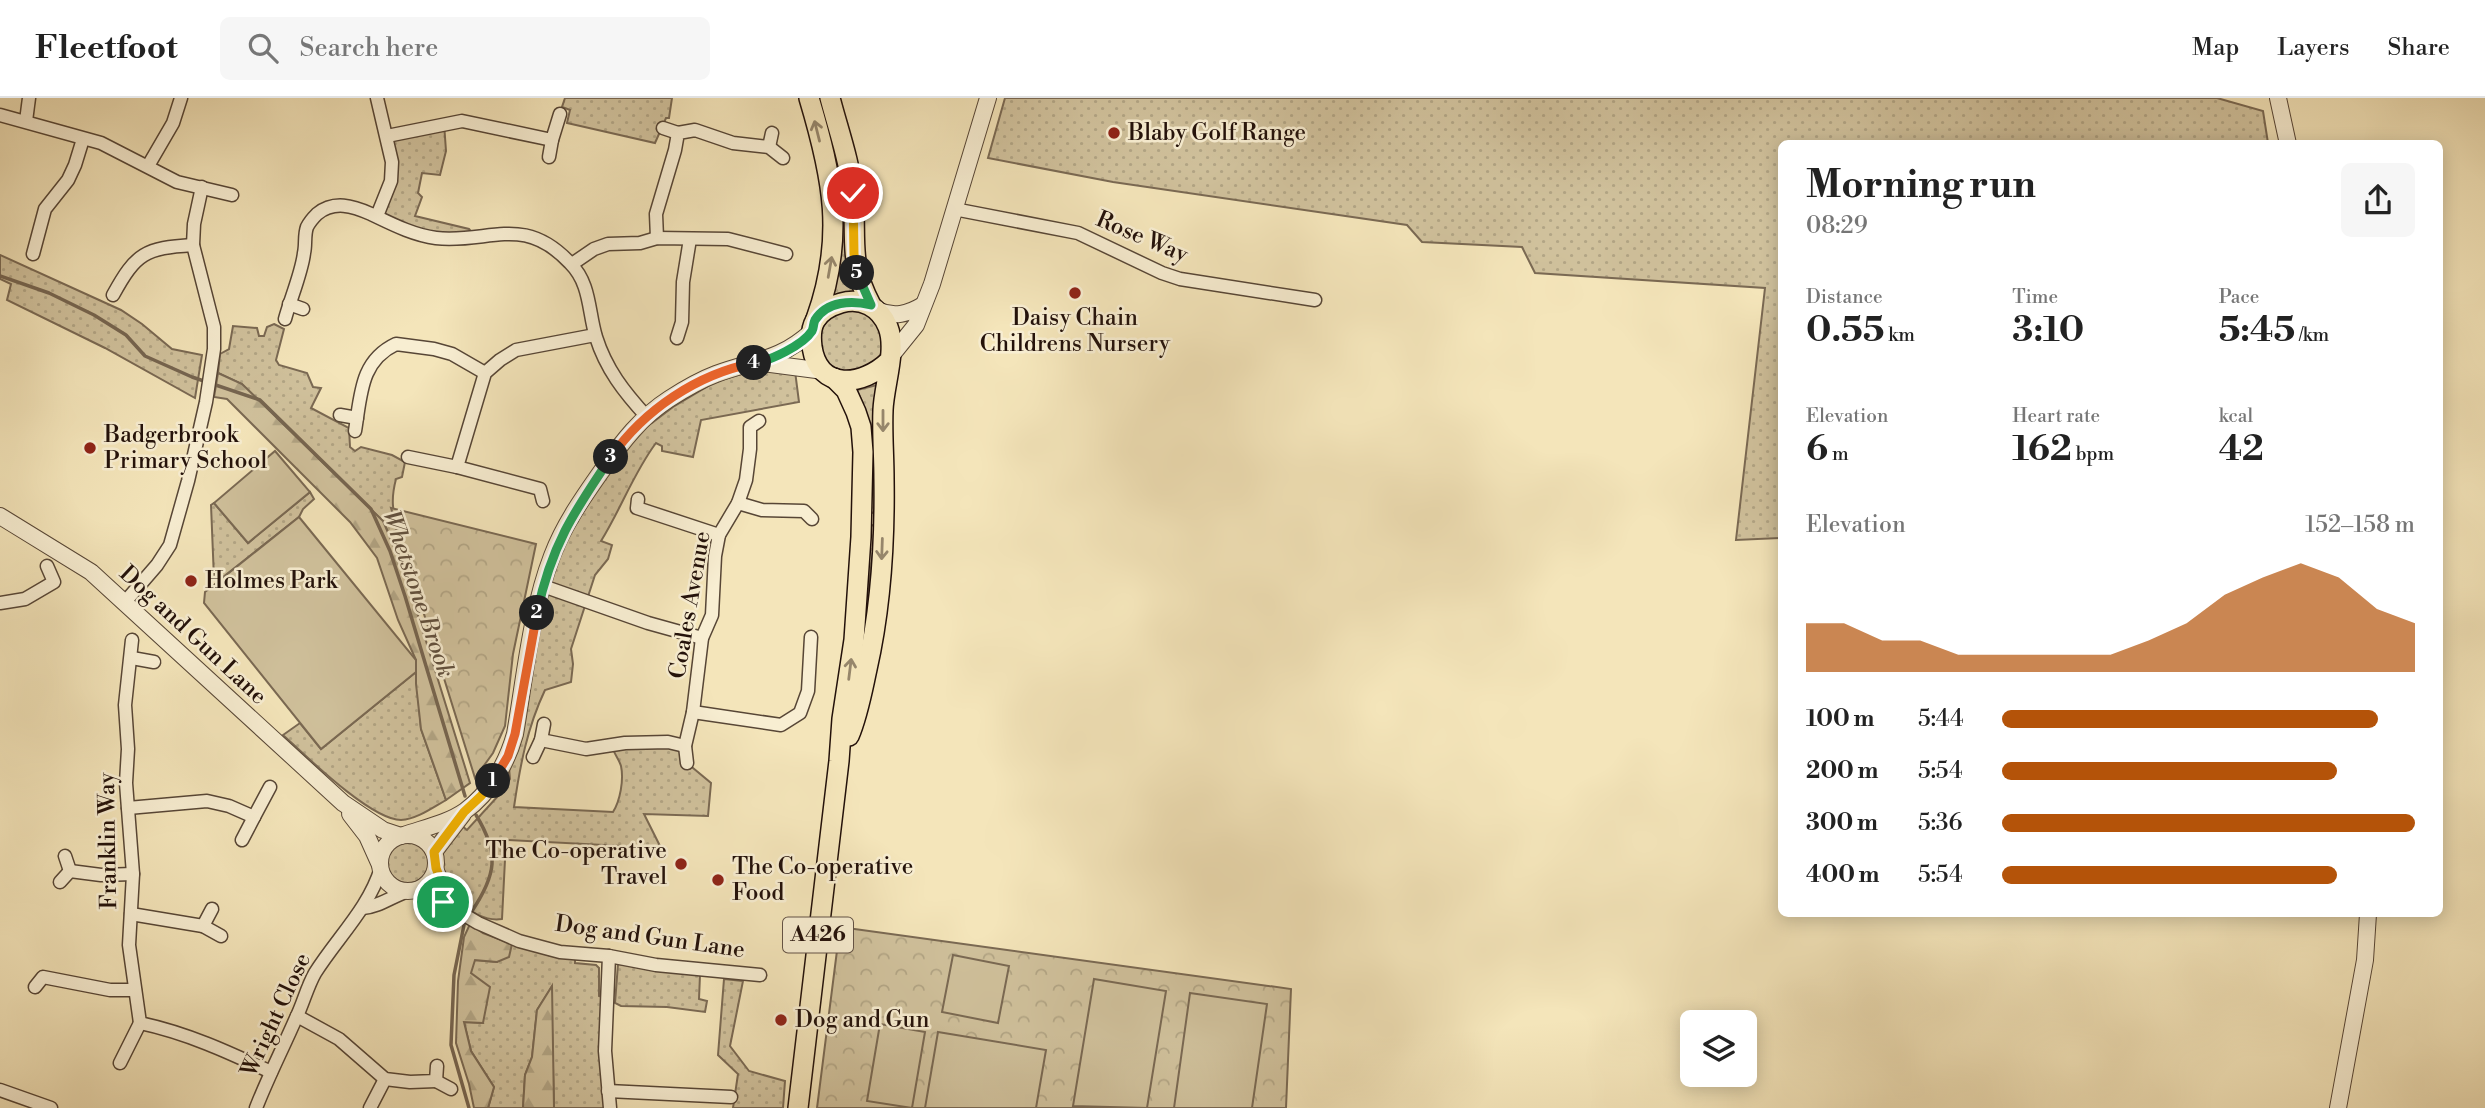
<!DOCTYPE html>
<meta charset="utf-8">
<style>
body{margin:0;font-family:"Libre Bodoni",serif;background:#f6f6f6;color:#222;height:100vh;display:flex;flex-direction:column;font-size:26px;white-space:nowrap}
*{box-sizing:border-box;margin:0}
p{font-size:23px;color:#767676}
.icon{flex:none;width:38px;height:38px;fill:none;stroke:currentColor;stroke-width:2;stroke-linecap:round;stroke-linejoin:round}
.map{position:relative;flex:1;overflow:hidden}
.details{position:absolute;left:1778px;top:42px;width:665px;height:777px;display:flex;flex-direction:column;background:#fff;border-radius:10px;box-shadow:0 4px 18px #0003}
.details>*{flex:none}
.buttons{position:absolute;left:1680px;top:912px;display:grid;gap:14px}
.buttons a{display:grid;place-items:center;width:77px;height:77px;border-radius:10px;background:#fff;box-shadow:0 4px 18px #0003;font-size:35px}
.pin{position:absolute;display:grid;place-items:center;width:60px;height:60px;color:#fff;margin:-30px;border:4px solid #fff;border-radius:50%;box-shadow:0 2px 7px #0007}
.km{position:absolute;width:35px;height:35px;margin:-18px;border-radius:50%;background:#222;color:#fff;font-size:19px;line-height:35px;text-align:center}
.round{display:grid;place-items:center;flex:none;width:74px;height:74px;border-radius:10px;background:#f6f6f6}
.head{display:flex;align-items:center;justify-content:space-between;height:119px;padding:0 28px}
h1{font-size:38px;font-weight:700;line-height:52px}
.metrics{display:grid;grid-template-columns:repeat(3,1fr);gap:10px;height:119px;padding:7px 28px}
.metrics div{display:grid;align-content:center}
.metrics b{font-size:35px;font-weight:700}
.metrics small{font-size:19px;font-weight:400}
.metrics p{font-size:19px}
.chart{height:196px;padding:14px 28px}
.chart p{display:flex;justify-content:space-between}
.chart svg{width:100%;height:126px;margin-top:7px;fill:#b45309;opacity:.7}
ul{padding:0 28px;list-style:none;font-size:23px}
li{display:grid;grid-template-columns:112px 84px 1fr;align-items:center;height:52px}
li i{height:18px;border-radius:9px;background:#b45309}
header{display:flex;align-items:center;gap:42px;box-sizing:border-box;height:98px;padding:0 35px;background:#fff;border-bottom:2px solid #e0e0e0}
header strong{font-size:33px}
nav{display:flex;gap:38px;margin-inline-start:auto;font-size:24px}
.search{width:490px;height:63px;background:#f6f6f6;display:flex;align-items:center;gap:18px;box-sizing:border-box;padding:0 24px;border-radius:10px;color:#767676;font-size:26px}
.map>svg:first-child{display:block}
.grass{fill:url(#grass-dots);stroke:#7a6953;stroke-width:2}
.forest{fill:url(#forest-firs);stroke:#7a6953;stroke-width:2}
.park{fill:url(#park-crowns);stroke:#7a6953;stroke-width:2}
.pitch{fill:#d0c19c;stroke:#7a6953;stroke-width:2}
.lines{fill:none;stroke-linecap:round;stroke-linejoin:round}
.stream{stroke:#766550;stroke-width:3.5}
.minor-casing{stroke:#574636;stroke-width:15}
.tertiary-casing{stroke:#574636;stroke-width:18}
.primary-casing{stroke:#23110a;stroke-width:22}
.minor{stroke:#f8eed2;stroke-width:12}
.tertiary{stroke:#f8eed2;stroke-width:16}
.primary{stroke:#f4e5ba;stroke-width:19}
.oneway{stroke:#96866b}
.split-1-casing{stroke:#fff;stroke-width:14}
.split-2-casing{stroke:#fff;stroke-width:14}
.split-3-casing{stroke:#fff;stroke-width:14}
.split-4-casing{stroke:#fff;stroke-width:14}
.split-5-casing{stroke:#fff;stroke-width:14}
.split-6-casing{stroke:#fff;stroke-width:14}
.split-1{stroke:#f5b400;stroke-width:9}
.split-2{stroke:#f0652b;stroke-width:9}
.split-3{stroke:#22a559;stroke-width:9}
.split-4{stroke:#f0652b;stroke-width:9}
.split-5{stroke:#22a559;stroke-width:9}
.split-6{stroke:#f5b400;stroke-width:9}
.poi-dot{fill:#8f2418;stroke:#f8eed2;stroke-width:2.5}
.labels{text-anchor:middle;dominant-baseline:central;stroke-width:5;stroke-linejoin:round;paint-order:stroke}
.shield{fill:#f8eed2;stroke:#635346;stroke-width:2}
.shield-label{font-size:21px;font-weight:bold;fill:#23110a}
.poi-label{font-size:23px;fill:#23110a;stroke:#f8eed2;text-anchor:start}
.street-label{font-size:23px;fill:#23110a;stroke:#f8eed2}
.water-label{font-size:24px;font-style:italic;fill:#61503e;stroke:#f8eed2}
</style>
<header>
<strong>Fleetfoot</strong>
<div class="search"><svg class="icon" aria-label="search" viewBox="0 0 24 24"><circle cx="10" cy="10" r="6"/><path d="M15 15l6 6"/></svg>Search here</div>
<nav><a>Map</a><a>Layers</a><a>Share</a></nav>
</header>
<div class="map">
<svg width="2485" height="1010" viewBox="0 0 2485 1010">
<defs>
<pattern id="grass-dots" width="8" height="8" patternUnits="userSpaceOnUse" patternTransform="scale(1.75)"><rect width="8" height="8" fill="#d0c19c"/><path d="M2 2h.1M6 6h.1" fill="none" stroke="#b2a585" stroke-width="1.8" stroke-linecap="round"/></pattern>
<pattern id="forest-firs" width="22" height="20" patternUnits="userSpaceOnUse" patternTransform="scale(1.75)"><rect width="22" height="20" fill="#d0c19c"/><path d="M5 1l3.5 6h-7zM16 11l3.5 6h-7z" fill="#b2a585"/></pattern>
<pattern id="park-crowns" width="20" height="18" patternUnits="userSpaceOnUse" patternTransform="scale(1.75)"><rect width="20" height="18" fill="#d0c19c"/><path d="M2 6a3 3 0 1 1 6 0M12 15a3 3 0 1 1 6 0" fill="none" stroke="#b2a585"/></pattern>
</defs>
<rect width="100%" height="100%" fill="#f4e5ba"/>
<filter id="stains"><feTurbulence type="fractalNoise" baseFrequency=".00286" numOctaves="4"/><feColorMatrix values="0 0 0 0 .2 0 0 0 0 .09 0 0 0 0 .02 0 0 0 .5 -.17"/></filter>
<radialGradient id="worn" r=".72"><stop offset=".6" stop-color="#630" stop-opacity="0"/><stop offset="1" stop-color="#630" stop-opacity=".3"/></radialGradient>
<g class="grass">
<path d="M 565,0 L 672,0 L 669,20 L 666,20 L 655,45 L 567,25 L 570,12 L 562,9 Z"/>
<path d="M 816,0 L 823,0 L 839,58 L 855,196 L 830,199 Z"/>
<path d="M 1005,0 L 2217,0 L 2263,13 L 2268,45 L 1782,46 L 1781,440 L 1736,442 L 1765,190 L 1535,175 L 1522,149 L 1422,144 L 1407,127 L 1113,84 L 988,60 Z"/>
<path d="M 444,25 L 446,53 L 440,77 L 422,75 L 418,95 L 422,99 L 415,118 L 469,131 L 475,138 L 436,140 L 377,118 L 386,97 L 387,38 Z"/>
<path d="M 0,157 L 121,212 L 142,226 L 172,251 L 202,257 L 195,300 L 105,250 L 7,202 L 11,186 L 0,181 Z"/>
<circle cx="851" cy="244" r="32"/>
<path d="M 274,226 L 284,231 L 276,262 L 279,267 L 307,275 L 313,289 L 321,290 L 311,310 L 349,330 L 350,349 L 355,353 L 361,349 L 392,357 L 405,364 L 402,379 L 396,381 C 391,400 392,412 398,431 L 389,436 L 383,423 L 242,286 L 218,275 L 220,256 L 229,251 L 233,228 L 257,230 L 259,238 L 264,238 L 267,229 Z"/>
<path d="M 759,264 L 795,273 L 799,304 L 701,322 L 693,359 L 662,353 L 662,348 L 656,345 C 634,374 621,411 601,443 L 612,447 L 608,461 L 595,477 L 571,551 L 573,566 L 571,584 L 545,592 C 527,630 520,668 514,709 L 613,714 C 620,703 624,682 621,668 C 619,661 613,655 612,647 L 685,648 L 687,665 L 711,685 L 708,718 L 644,716 L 661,750 L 506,742 L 502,821 C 471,826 435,786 443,755 C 445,746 456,736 462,728 L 467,732 L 498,698 L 510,681 L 508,658 L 552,458 L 628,336 L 652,325 L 673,309 L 715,284 L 752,273 Z"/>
<path d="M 877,287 L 877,417 L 869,413 L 863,306 L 857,292 Z"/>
<path d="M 310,394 L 314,401 L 303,411 L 299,419 L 218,483 L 214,481 L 211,407 L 214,405 L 248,445 Z"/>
<path d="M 868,425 L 876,429 L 862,543 Z"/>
<path d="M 416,574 L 421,631 L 446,702 C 432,710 417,721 401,722 C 371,722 306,658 283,637 L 300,625 L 321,651 Z"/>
<circle cx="408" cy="764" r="21"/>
<path d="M 512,846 L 575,861 L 575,865 L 596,867 L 599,870 L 599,898 L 603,899 L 605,1010 L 554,1010 L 551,890 L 537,912 L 532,959 L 525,977 L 523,1010 L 488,1010 L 494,989 L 471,953 L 464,924 L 483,925 L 470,876 L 474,862 L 497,864 Z"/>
<path d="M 618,866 L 700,877 L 699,901 L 707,903 L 705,914 L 667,909 L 621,908 L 615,905 Z"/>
<path d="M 724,881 L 743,883 L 730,948 L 749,973 L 785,983 L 783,1010 L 733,1010 L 738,976 L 718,957 Z"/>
</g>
<g class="forest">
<path d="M 218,275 L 242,286 L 383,423 L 404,472 L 470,685 L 446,702 L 421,631 L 416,586 L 416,562 L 398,522 L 377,460 L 350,424 L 227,301 L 214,299 Z"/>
<path d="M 470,826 L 483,835 L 512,846 L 509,859 L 497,864 L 475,862 L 471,875 L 490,889 L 483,925 L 464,924 L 471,953 L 494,989 L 488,1010 L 474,1010 L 469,986 L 456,945 L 458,883 L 464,839 Z"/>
<path d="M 552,888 L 554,1010 L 523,1010 L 525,977 L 532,959 L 537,912 Z"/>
</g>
<g class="park">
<path d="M 391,410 L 536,446 L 513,556 L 505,628 L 493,655 L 475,680 Z"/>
<path d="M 840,829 L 1291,891 L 1286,1010 L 817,1010 Z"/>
</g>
<g class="pitch">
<path d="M 275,353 L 310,394 L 248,445 L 214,405 Z"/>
<path d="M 299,419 L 416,562 L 416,574 L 321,651 L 204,505 L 205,494 Z"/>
<path d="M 953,857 L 1009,868 L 998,925 L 942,914 Z"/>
<path d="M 1094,881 L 1166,893 L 1147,1010 L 1073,1008 Z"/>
<path d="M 1190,895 L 1267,906 L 1252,1010 L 1174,1010 Z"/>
<path d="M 880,926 L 925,934 L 912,1010 L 867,1003 Z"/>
<path d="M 938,934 L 1046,952 L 1036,1010 L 925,1010 Z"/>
</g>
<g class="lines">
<g class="stream">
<path d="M 0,178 L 49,195 L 94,217 L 126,237 L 145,258 L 192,279 L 260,302 L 371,411 L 390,453 L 405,498 L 465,698"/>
<path d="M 472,813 C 496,777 500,756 476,717"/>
<path d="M 464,827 L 454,877 L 451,947 L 469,1010"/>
</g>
<g class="minor-casing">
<g id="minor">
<path d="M 0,17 L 101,45 L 177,84 L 232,97"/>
<path d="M 26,23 L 29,0"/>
<path d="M 663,30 L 678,35"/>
<path d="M 387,38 L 462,23 L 552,42 L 560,16"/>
<path d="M 769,49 L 772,35"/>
<path d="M 549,59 L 552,42"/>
<path d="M 148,68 L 173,25 L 181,0"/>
<path d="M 954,111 L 1078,135 L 1162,175 L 1180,181 L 1315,202"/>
<path d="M 377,118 L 391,83 L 392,64 L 377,0"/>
<path d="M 657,140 L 656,116 L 675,52 L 678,35 L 695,32 L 733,45 L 769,49 L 783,60"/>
<path d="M 33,156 L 45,111 L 68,82 L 75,67 L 83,41"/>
<path d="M 572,166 L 594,151 L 608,146 L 640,145 L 657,140 L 728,141 L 786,156"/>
<path d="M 113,197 C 136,155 145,150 193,147"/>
<path d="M 289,206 L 303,211"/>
<path d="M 285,221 C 290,202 302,174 304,155 C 306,147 304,137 307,129 C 309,125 314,119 317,116 C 334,102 353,108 371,116 C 392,126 413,137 436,140 C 489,146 523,115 570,165 C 591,186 588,213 596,239 C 606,271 624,294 647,319"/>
<path d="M 677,240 L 682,224 L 683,184 L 690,141"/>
<path d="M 340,317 L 357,320"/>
<path d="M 355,333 C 361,297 360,263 396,246 L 434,251 L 452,256 L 485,275"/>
<path d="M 408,359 L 457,369"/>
<path d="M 638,401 L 637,410 L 719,437"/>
<path d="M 543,403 L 540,391 L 457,369 L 485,275 L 500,262 L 516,252 L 595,237"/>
<path d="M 738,405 L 762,412 L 804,413 L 812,421"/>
<path d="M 543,488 L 648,525 L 702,540"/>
<path d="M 125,504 L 157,467 L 170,447 L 188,383 L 206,304 L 214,251 L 214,229 L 193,147 L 194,126 L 202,89"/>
<path d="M 0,505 L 25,501 L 54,484 L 47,468"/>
<path d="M 132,542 L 125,607 L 128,651 L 126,685 L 133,776 L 129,847 L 140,925 C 187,935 228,954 271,974"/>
<path d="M 132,560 L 154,564"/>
<path d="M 693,614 L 781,627 L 800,615 L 808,593 L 811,539"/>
<path d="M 541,642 L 586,651 L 625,645 L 668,644 L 685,648"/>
<path d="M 533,659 L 541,642 L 544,626"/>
<path d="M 687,665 L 685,648 L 693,614 L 702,540 L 712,517 L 715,458 L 719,437 L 738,405 L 746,382 L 750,351 L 750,329 L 759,323"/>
<path d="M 128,710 L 207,703 L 229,708 L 254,719 L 270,689"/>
<path d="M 242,742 L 254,719"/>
<path d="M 65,758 L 70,773"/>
<path d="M 436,770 L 455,810"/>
<path d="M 60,784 L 70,773 L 101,777 L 133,776"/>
<path d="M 413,792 L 434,799 L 478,825 L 519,843 L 560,854 L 609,858 L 656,867 L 760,877"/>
<path d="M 363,810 C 379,809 394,797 411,792"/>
<path d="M 131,816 L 203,828 L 221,838"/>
<path d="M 203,828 L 212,811"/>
<path d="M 609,858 L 605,953 L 610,1010"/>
<path d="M 35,889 L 43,879 L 110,892 L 135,892"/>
<path d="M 297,918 L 339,941 L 385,981 L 410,984 L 436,983 L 437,968"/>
<path d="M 120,965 L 140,925"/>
<path d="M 436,983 L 451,991"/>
<path d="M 0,992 L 51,1010"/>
<path d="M 608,993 L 731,999"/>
<path d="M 256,1010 C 268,979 283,950 296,920 C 303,906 307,889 315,875 C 337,840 369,810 381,770"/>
<path d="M 370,1010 L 385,981"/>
</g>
</g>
<g class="tertiary-casing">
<g id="tertiary">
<path d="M 2278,0 L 2288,46"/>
<path d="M 877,212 C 894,220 908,216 923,207"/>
<path d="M 891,258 L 916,227 L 932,186 L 988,0"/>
<path d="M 762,265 L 824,273"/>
<path d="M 0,418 L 91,474 L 343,705 L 383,732 L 401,738"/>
<path d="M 350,716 L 367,738 L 380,767"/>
<path d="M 404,737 C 424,730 448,725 465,713 C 490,695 507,665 515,636 C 525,579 531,512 552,458 C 564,426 584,398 603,371 C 622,344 641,319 669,301 C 683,292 700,282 716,276 C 753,262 780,263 812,233"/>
<circle cx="408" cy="765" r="28"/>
<path d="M 434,754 L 463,716"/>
<path d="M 2338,1010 L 2365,862 L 2368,816"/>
</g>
</g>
<g class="primary-casing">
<g id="primary">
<path d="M 809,0 C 833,80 845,140 816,221"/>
<path d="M 830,0 C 838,31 850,64 853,96 C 857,140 848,165 871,207"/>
<path d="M 849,638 C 858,617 862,594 867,571 C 881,509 885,446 884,381 C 884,358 882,335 883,312 C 884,287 897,252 888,229 C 880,209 861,199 841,205 C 831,208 820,214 815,223 C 811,230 811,241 812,249 C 819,294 863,288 889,263"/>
<path d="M 798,1010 L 839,663 L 842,621 L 854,542 L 861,439 L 863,354 L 861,329 L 856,314 L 846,292 L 834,280"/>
</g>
</g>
<use href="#minor" class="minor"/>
<use href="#tertiary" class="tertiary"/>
<use href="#primary" class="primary"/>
</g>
<defs><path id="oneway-shaft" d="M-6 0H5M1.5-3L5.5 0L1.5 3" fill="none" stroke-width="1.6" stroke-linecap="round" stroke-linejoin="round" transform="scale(1.75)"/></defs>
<g class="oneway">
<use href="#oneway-shaft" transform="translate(817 33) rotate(-104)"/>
<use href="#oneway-shaft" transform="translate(830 169) rotate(-80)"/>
<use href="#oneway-shaft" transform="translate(883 323) rotate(90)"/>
<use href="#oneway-shaft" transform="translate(882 451) rotate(92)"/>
<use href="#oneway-shaft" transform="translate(850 571) rotate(-83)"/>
</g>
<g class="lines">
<g class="split-1-casing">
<path id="split-1" d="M 443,804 L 457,814 L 442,786 L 436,770 L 434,754 L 464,714 L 481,698 L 493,683"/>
</g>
<g class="split-2-casing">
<path id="split-2" d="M 493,683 L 508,658 L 515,636 L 537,515"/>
</g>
<g class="split-3-casing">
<path id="split-3" d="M 537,515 C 551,448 573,415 611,359"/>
</g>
<g class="split-4-casing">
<path id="split-4" d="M 611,359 C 644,312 697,276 754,265"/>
</g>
<g class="split-5-casing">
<path id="split-5" d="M 754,265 C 770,263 803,247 812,233 C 814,229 813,226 815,222 C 827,203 852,202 871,207 L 857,175"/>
</g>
<g class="split-6-casing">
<path id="split-6" d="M 853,95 L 854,156 L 857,175"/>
</g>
<use href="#split-1" class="split-1"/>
<use href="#split-2" class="split-2"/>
<use href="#split-3" class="split-3"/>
<use href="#split-4" class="split-4"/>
<use href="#split-5" class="split-5"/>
<use href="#split-6" class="split-6"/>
</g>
<g class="poi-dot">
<circle cx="1114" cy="35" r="7"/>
<circle cx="1075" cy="195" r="7"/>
<circle cx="90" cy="350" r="7"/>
<circle cx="191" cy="483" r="7"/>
<circle cx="681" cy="766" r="7"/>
<circle cx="718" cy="782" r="7"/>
<circle cx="781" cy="922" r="7"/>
</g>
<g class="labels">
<rect class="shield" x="783" y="819.5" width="70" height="35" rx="5"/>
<g class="shield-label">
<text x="818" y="837">A426</text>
</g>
<g class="poi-label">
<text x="1128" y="35">Blaby Golf Range</text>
<text x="1075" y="220" text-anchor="middle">Daisy Chain<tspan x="1075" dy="26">Childrens Nursery</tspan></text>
<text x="104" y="337">Badgerbrook<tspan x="104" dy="26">Primary School</tspan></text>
<text x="205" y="483">Holmes Park</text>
<text x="667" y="753" text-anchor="end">The Co-operative<tspan x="667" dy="26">Travel</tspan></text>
<text x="732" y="769">The Co-operative<tspan x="732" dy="26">Food</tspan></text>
<text x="795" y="922">Dog and Gun</text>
</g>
<g class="street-label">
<text transform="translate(1142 139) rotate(23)">Rose Way</text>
<text transform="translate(690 507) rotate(-80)">Coales Avenue</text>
<text transform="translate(193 537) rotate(43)">Dog and Gun Lane</text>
<text transform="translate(108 743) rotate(-91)">Franklin Way</text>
<text transform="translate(650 839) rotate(8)">Dog and Gun Lane</text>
<text transform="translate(276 917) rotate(-65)">Wright Close</text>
</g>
<g class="water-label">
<text transform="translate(418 496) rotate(71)">Whetstone Brook</text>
</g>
</g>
<rect width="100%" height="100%" filter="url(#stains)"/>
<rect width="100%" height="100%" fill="url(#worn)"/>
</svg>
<div class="buttons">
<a><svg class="icon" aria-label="layers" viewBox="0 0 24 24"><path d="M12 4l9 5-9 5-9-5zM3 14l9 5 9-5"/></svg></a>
</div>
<div class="pin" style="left:443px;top:804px;background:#1e9e55"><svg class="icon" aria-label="arrive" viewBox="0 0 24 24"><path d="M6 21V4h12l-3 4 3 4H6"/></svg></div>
<div class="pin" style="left:853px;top:95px;background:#d93025"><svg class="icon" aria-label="check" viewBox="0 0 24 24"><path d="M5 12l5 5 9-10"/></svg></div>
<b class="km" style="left:493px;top:683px">1</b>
<b class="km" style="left:537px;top:515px">2</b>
<b class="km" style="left:611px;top:359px">3</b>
<b class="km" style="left:754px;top:265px">4</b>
<b class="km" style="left:857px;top:175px">5</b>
<section class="details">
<div class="head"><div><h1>Morning run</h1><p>08:29</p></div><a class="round"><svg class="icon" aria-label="share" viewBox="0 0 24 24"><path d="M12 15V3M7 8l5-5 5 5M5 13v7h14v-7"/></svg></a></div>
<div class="metrics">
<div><p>Distance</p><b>0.55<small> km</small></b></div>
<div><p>Time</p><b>3:10</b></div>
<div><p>Pace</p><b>5:45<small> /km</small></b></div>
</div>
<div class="metrics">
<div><p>Elevation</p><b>6<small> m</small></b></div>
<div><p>Heart rate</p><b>162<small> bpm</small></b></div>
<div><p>kcal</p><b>42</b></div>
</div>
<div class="chart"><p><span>Elevation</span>152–158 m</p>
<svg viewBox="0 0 160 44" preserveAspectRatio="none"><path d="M0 44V27L10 27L20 33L30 33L40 38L50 38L60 38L70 38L80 38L90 33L100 27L110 17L120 11L130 6L140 11L150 22L160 27V44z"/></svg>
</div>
<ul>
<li><b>100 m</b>5:44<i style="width:91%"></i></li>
<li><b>200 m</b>5:54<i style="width:81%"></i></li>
<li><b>300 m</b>5:36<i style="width:100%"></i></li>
<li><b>400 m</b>5:54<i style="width:81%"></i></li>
</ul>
</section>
</div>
